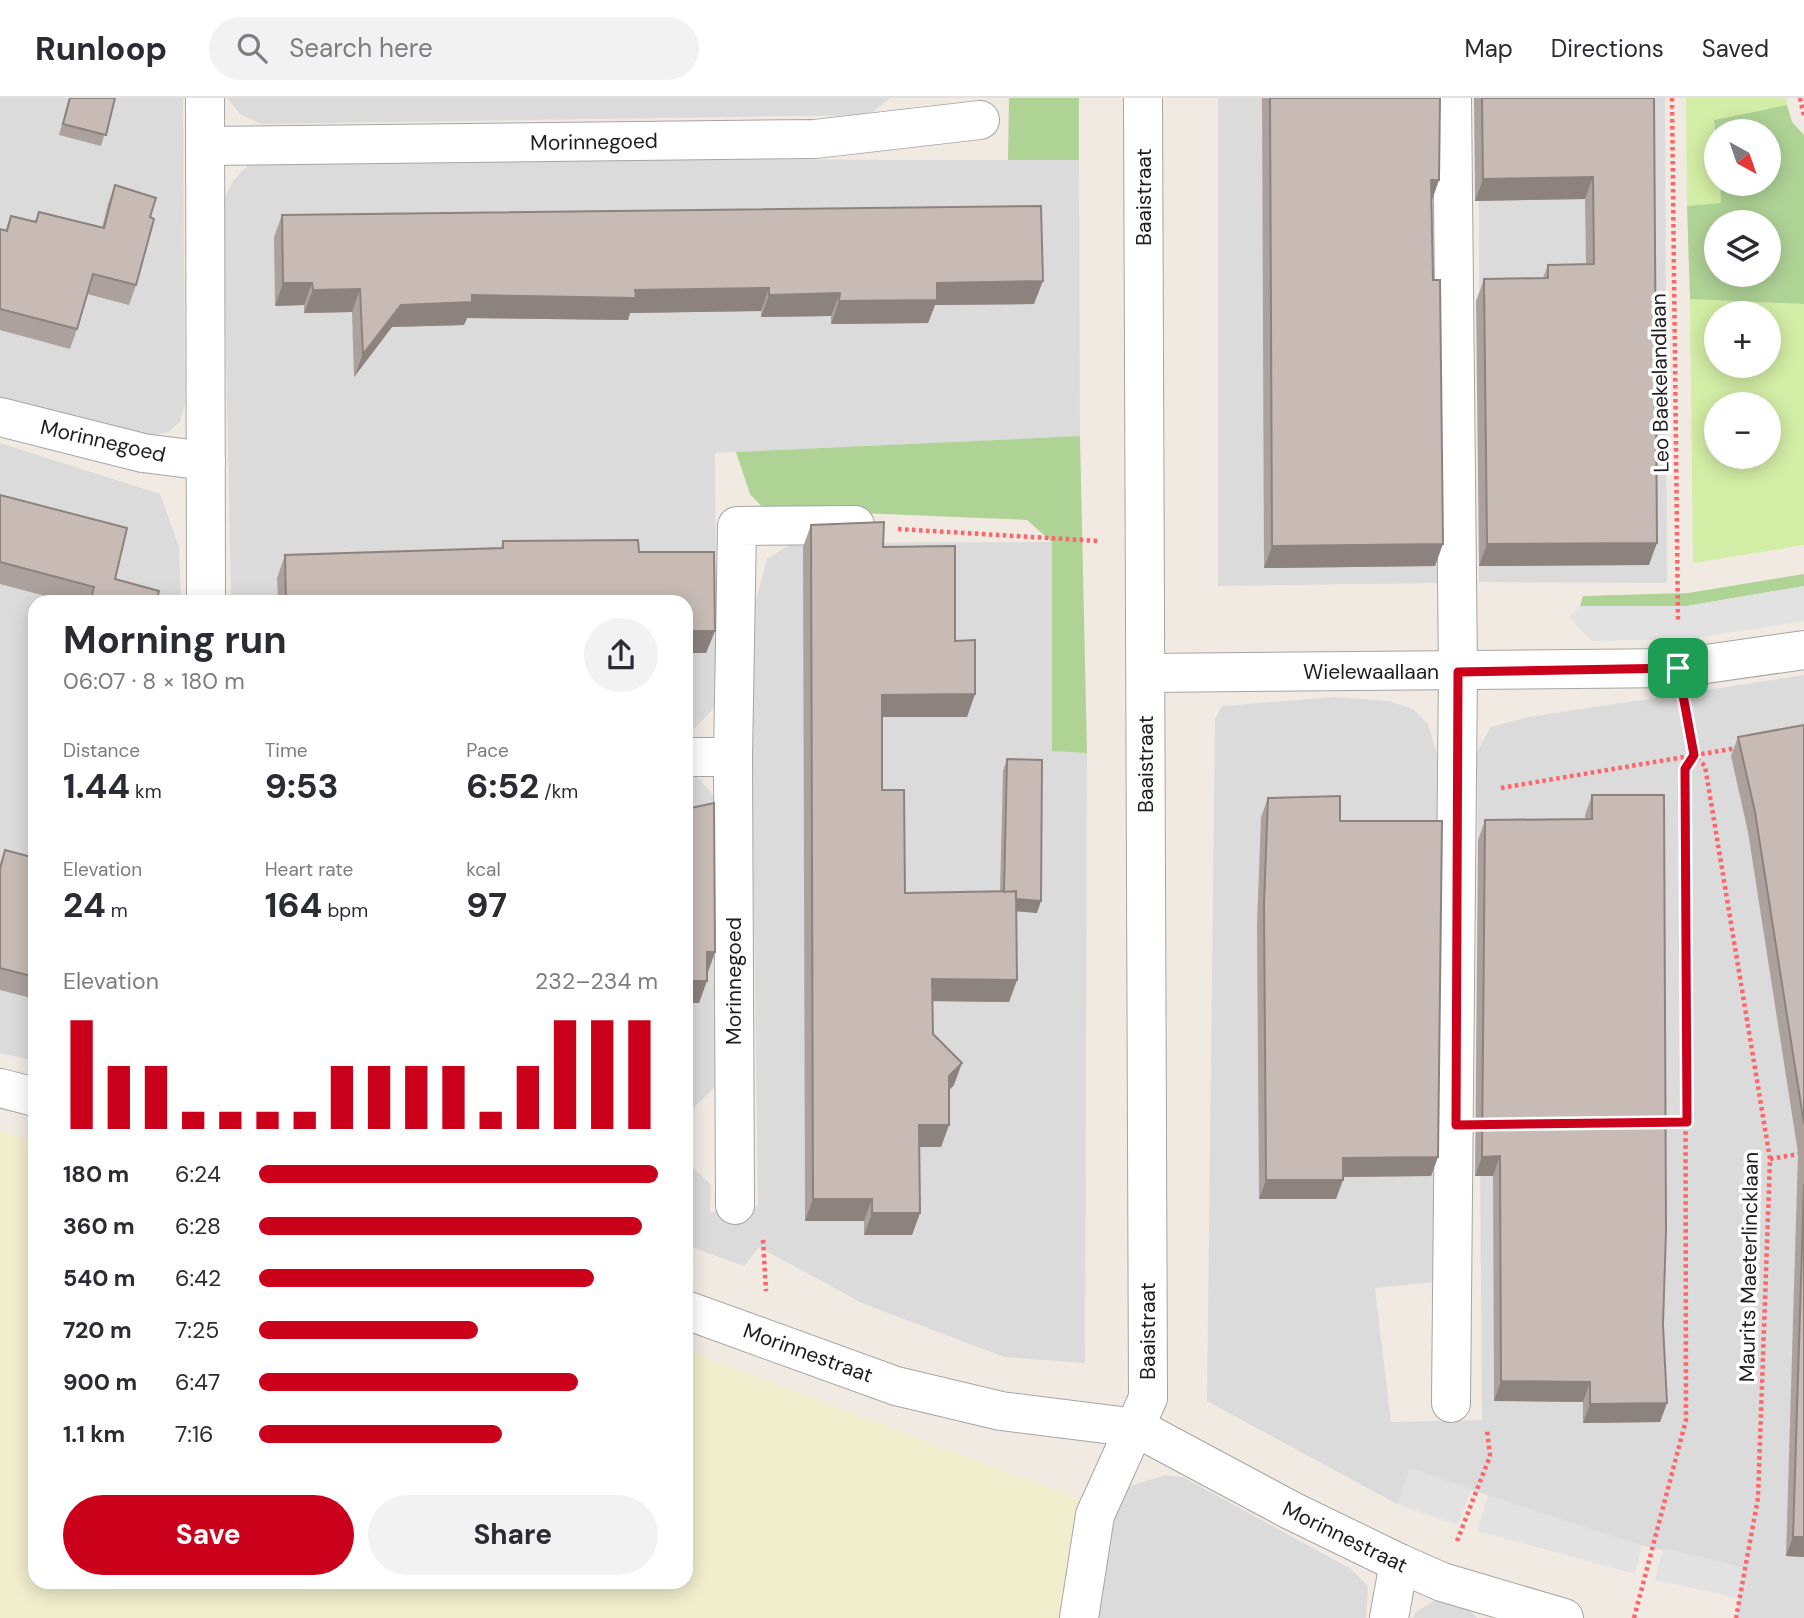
<!DOCTYPE html>
<meta charset="utf-8">
<style>
body{margin:0;font-family:"DM Sans",sans-serif;background:#f2f2f3;color:#2b2b33;height:100vh;display:flex;flex-direction:column;font-size:26px;white-space:nowrap}
*{box-sizing:border-box;margin:0}
p{font-size:23px;color:#7c7c81}
.icon{flex:none;width:38px;height:38px;fill:none;stroke:currentColor;stroke-width:2;stroke-linecap:round;stroke-linejoin:round}
.map{position:relative;flex:1;overflow:hidden}
.side{position:absolute;left:28px;top:497px;width:665px;height:994px;display:flex;flex-direction:column;background:#fff;border-radius:21px;box-shadow:0 4px 18px #0003}
.side>*{flex:none}
.needle{width:46px;rotate:140deg}
.tools{position:absolute;left:1704px;top:21px;display:grid;gap:14px}
.tools a{display:grid;place-items:center;width:77px;height:77px;border-radius:50%;background:#fff;box-shadow:0 4px 18px #0003;font-size:35px}
.pin{position:absolute;display:grid;place-items:center;width:60px;height:60px;color:#fff;margin:-30px;border-radius:14px;box-shadow:0 4px 10px #0006}
.round{display:grid;place-items:center;flex:none;width:74px;height:74px;border-radius:37px;background:#f2f2f3}
.summary{display:flex;align-items:center;justify-content:space-between;height:119px;padding:0 35px}
h1{font-size:38px;font-weight:700;line-height:52px}
.metrics{display:grid;grid-template-columns:repeat(3,1fr);gap:10px;height:119px;padding:7px 35px}
.metrics div{display:grid;align-content:center}
.metrics b{font-size:35px;font-weight:700}
.metrics small{font-size:19px;font-weight:400}
.metrics p{font-size:19px}
.chart{height:196px;padding:14px 35px}
.chart p{display:flex;justify-content:space-between}
.chart svg{width:100%;height:126px;margin-top:7px;stroke:#cb001b;stroke-width:6}
.action{display:flex;gap:14px;margin-top:auto;padding:14px 35px}
.action a{flex:1;height:80px;border-radius:42px;background:#cb001b;color:#fff;font-size:28px;font-weight:700;line-height:80px;text-align:center}
.action a+a{background:#f2f2f3;color:#2b2b33}
ul{padding:0 35px;list-style:none;font-size:23px}
li{display:grid;grid-template-columns:112px 84px 1fr;align-items:center;height:52px}
li i{height:18px;border-radius:9px;background:#cb001b}
header{display:flex;align-items:center;gap:42px;box-sizing:border-box;height:98px;padding:0 35px;background:#fff;border-bottom:2px solid #e1e1e2}
header strong{font-size:33px}
nav{display:flex;gap:38px;margin-inline-start:auto;font-size:24px}
.search{width:490px;height:63px;background:#f2f2f3;display:flex;align-items:center;gap:18px;box-sizing:border-box;padding:0 24px;border-radius:38px;color:#7c7c81;font-size:26px}
.map>svg:first-child{display:block}
.residential{fill:#dcdbdb}
.farmland{fill:#f0eecd}
.grass{fill:#d2eda5;fill-rule:evenodd}
.forest{fill:#afd295;fill-rule:evenodd}
.parking{fill:#e2e2e2}
.lines{fill:none;stroke-linecap:round;stroke-linejoin:round}
.minor-casing{stroke:#a5a5a5;stroke-width:40}
.path{stroke:#ff6469;stroke-width:4.5;stroke-dasharray:3.5 3.5;stroke-linecap:butt}
.minor{stroke:#fff;stroke-width:38}
.wall{fill:#aca19d}
.shaded-wall{fill:#8c837f}
.building{fill:#c8bbb6;stroke:#8c837f;stroke-width:2}
.route-casing{stroke:#fff;stroke-width:14}
.route{stroke:#cb001b;stroke-width:9}
.labels{text-anchor:middle;dominant-baseline:central;stroke-width:7;stroke-linejoin:round;paint-order:stroke}
.street-label{font-size:21px;fill:#1e1e1e;stroke:#fff}
</style>
<header>
<strong>Runloop</strong>
<div class="search"><svg class="icon" aria-label="search" viewBox="0 0 24 24"><circle cx="10" cy="10" r="6"/><path d="M15 15l6 6"/></svg>Search here</div>
<nav><a>Map</a><a>Directions</a><a>Saved</a></nav>
</header>
<div class="map">
<svg width="1804" height="1520" viewBox="0 0 1804 1520">
<rect width="100%" height="100%" fill="#f0eae3"/>
<g class="residential">
<path d="M 0,0 L 183,0 L 185,306 L 180,324 L 168,334 L 151,338 L 0,299 Z"/>
<path d="M 227,0 L 890,0 L 869,17 L 261,26 L 240,16 Z"/>
<path d="M 1218,0 L 1433,0 L 1439,485 L 1218,488 Z"/>
<path d="M 1479,0 L 1665,0 L 1667,485 L 1479,484 Z"/>
<path d="M 254,61 L 1079,62 L 1080,338 L 715,355 L 717,607 L 690,635 L 686,635 L 686,504 L 231,504 L 223,103 L 233,83 Z"/>
<path d="M 0,345 L 160,396 L 179,449 L 181,504 L 35,504 L 35,963 L 0,955 Z"/>
<path d="M 1053,444 L 1052,652 L 1087,655 L 1085,1265 L 1004,1259 L 862,1205 L 759,1149 L 744,1168 L 686,1147 L 686,1062 L 711,1087 L 710,1114 L 758,1108 L 750,526 L 767,461 L 793,445 Z"/>
<path d="M 1804,577 L 1804,1520 L 1736,1520 L 1743,1470 L 1618,1442 L 1411,1371 L 1397,1406 L 1207,1303 L 1215,621 L 1222,608 L 1335,599 L 1389,603 L 1413,611 L 1428,626 L 1442,674 L 1435,1184 L 1375,1190 L 1391,1324 L 1482,1322 L 1477,654 L 1491,629 L 1529,619 Z"/>
<path d="M 686,675 L 696,678 L 718,702 L 718,986 L 687,1016 Z"/>
<path d="M 1165,1377 L 1183,1379 L 1351,1471 L 1368,1488 L 1366,1520 L 1093,1520 L 1115,1393 Z"/>
<path d="M 1435,1502 L 1465,1508 L 1477,1520 L 1413,1520 L 1415,1515 Z"/>
</g>
<path class="farmland" d="M 0,1033 L 35,1043 L 35,1484 L 686,1484 L 686,1252 L 1084,1403 L 1065,1520 L 0,1520 Z"/>
<g class="grass">
<path d="M 1686,0 L 1786,0 L 1787,7 L 1714,22 L 1717,86 L 1720,86 L 1721,105 L 1687,108 Z"/>
<path d="M 1690,201 L 1804,206 L 1804,447 L 1693,465 ZM 1717,215 L 1769,215 L 1769,268 L 1717,268 ZM 1717,306 L 1769,306 L 1769,359 L 1717,359 Z"/>
</g>
<g class="forest">
<path d="M 1009,0 L 1079,0 L 1079,62 L 1008,62 Z"/>
<path d="M 1787,7 L 1792,24 L 1804,37 L 1804,206 L 1690,201 L 1687,108 L 1721,105 L 1720,86 L 1769,86 L 1769,33 L 1717,33 L 1717,53 L 1714,22 ZM 1717,124 L 1769,124 L 1769,177 L 1717,177 Z"/>
<path d="M 1080,338 L 1087,655 L 1052,653 L 1052,444 L 1027,422 L 764,411 L 750,396 L 736,354 Z"/>
<path d="M 1804,476 L 1804,488 L 1687,508 L 1580,508 L 1583,498 L 1688,495 Z"/>
</g>
<g class="parking">
<path d="M 1804,488 L 1804,523 L 1688,541 L 1592,543 L 1569,519 L 1580,508 L 1687,508 Z"/>
<path d="M 1410,1371 L 1471,1391 L 1458,1427 L 1397,1406 Z"/>
<path d="M 1488,1397 L 1642,1448 L 1635,1476 L 1477,1433 Z"/>
<path d="M 1663,1450 L 1743,1469 L 1739,1500 L 1655,1482 Z"/>
</g>
<g class="lines">
<g class="minor-casing">
<g id="minor">
<path d="M 205,0 L 206,504"/>
<path d="M 206,48 L 815,41 L 980,22"/>
<path d="M 0,319 L 143,355 L 206,363"/>
<path d="M 1146,575 L 1678,570 L 1804,552"/>
<path d="M 686,659 L 733,659"/>
<path d="M 0,990 L 35,999"/>
<path d="M 735,1107 L 733,659 L 737,428 L 855,427"/>
<path d="M 686,1212 L 896,1288 L 1001,1313 L 1137,1330 L 1292,1413 L 1399,1465 L 1442,1484 L 1564,1520"/>
<path d="M 1451,1305 L 1458,574 L 1452,0"/>
<path d="M 1079,1520 L 1095,1417 L 1148,1300 L 1143,0"/>
<path d="M 1389,1520 L 1399,1465"/>
</g>
</g>
<g class="path">
<path d="M 1672,0 L 1678,524"/>
<path d="M 1800,0 L 1804,18"/>
<path d="M 898,431 L 1099,443"/>
<path d="M 1686,613 L 1694,657 L 1705,668 L 1770,1061 L 1758,1400 L 1736,1520"/>
<path d="M 1501,690 L 1737,650"/>
<path d="M 1660,1024 L 1687,1024"/>
<path d="M 1770,1061 L 1804,1055"/>
<path d="M 763,1142 L 766,1193"/>
<path d="M 1457,1443 L 1490,1358 L 1487,1332"/>
<path d="M 1634,1520 L 1686,1322 L 1685,671 L 1694,657"/>
</g>
<use href="#minor" class="minor"/>
</g>
<g class="wall">
<path d="M 69,0 L 115,0 L 101,48 L 59,37 Z"/>
<path d="M 1262,0 L 1440,0 L 1439,82 L 1432,102 L 1435,468 L 1264,470 Z"/>
<path d="M 1474,0 L 1654,0 L 1649,467 L 1479,468 L 1476,203 L 1484,181 L 1543,180 L 1548,167 L 1586,166 L 1585,101 L 1475,103 Z"/>
<path d="M 115,87 L 150,119 L 136,187 L 129,207 L 87,196 L 77,231 L 70,251 L 0,232 L 0,131 L 5,133 L 11,118 L 35,124 L 39,114 L 102,130 L 108,106 Z"/>
<path d="M 282,117 L 1034,206 L 935,207 L 928,225 L 831,226 L 831,218 L 761,219 L 761,213 L 630,215 L 628,222 L 467,220 L 464,227 L 392,229 L 354,279 L 352,214 L 304,215 L 304,207 L 275,208 L 274,139 Z"/>
<path d="M 0,397 L 115,481 L 156,504 L 68,504 L 0,486 Z"/>
<path d="M 811,427 L 883,449 L 955,543 L 975,596 L 967,619 L 882,619 L 882,692 L 905,795 L 1000,794 L 1003,673 L 1007,661 L 1037,815 L 1016,813 L 1017,882 L 1009,904 L 932,903 L 933,936 L 954,987 L 949,992 L 949,1027 L 941,1049 L 919,1049 L 920,1115 L 912,1137 L 864,1137 L 864,1123 L 805,1123 L 803,449 Z"/>
<path d="M 638,442 L 639,454 L 714,454 L 715,533 L 706,555 L 686,555 L 686,504 L 278,504 L 277,480 L 285,457 L 501,450 L 503,443 Z"/>
<path d="M 1804,627 L 1804,1459 L 1786,1458 L 1798,1055 L 1748,734 L 1731,658 L 1738,639 Z"/>
<path d="M 1592,697 L 1663,1227 L 1667,1305 L 1660,1324 L 1583,1325 L 1583,1304 L 1494,1303 L 1493,1078 L 1475,1078 L 1478,742 L 1485,722 L 1585,721 L 1585,717 Z"/>
<path d="M 1268,700 L 1340,723 L 1438,1059 L 1431,1078 L 1343,1079 L 1336,1101 L 1259,1101 L 1257,826 L 1261,719 Z"/>
<path d="M 5,752 L 35,760 L 35,901 L 0,892 L 0,766 Z"/>
</g>
<g class="shaded-wall">
<path d="M 1593,79 L 1585,101 L 1475,103 L 1483,81 Z"/>
<path d="M 1431,82 L 1439,82 L 1431,104 Z"/>
<path d="M 1043,183 L 1034,206 L 935,207 L 928,225 L 831,226 L 839,203 L 937,185 Z"/>
<path d="M 283,185 L 312,185 L 304,207 L 275,208 Z"/>
<path d="M 769,190 L 761,213 L 630,215 L 628,222 L 467,220 L 464,227 L 392,229 L 354,279 L 363,256 L 401,207 L 472,197 L 635,192 Z"/>
<path d="M 360,191 L 352,214 L 304,215 L 313,192 Z"/>
<path d="M 840,195 L 831,218 L 761,219 L 769,197 Z"/>
<path d="M 1657,445 L 1649,467 L 1479,468 L 1487,446 Z"/>
<path d="M 1443,446 L 1435,468 L 1264,470 L 1272,448 Z"/>
<path d="M 686,533 L 715,533 L 706,555 L 686,555 Z"/>
<path d="M 975,596 L 967,619 L 873,619 L 882,597 Z"/>
<path d="M 1004,800 L 1041,803 L 1037,815 L 1000,812 Z"/>
<path d="M 707,854 L 715,854 L 707,877 Z"/>
<path d="M 932,881 L 1017,882 L 1009,904 L 924,903 Z"/>
<path d="M 686,883 L 707,883 L 699,905 L 686,905 Z"/>
<path d="M 962,965 L 954,987 L 940,1001 L 949,978 Z"/>
<path d="M 919,1027 L 949,1027 L 941,1049 L 911,1049 Z"/>
<path d="M 1500,1058 L 1493,1078 L 1475,1078 L 1482,1059 Z"/>
<path d="M 1438,1059 L 1431,1078 L 1336,1079 L 1343,1060 Z"/>
<path d="M 1266,1082 L 1343,1082 L 1336,1101 L 1259,1101 Z"/>
<path d="M 813,1101 L 872,1101 L 864,1123 L 805,1123 Z"/>
<path d="M 872,1115 L 920,1115 L 912,1137 L 864,1137 Z"/>
<path d="M 1501,1283 L 1590,1284 L 1583,1304 L 1494,1303 Z"/>
<path d="M 1667,1305 L 1660,1324 L 1583,1325 L 1590,1306 Z"/>
<path d="M 1793,1439 L 1804,1439 L 1804,1459 L 1786,1458 Z"/>
</g>
<g class="building">
<path d="M 70,0 L 115,0 L 106,37 L 63,26 Z"/>
<path d="M 1270,0 L 1440,0 L 1439,82 L 1431,82 L 1433,182 L 1440,182 L 1443,446 L 1272,448 Z"/>
<path d="M 1482,0 L 1654,0 L 1657,445 L 1487,446 L 1484,181 L 1548,180 L 1548,167 L 1594,166 L 1593,79 L 1483,81 Z"/>
<path d="M 115,87 L 156,100 L 150,119 L 154,121 L 136,187 L 93,176 L 77,231 L 0,211 L 0,131 L 7,133 L 11,118 L 36,124 L 39,114 L 104,130 Z"/>
<path d="M 1041,108 L 1043,183 L 937,185 L 937,202 L 839,203 L 840,195 L 769,197 L 769,190 L 635,192 L 636,200 L 472,197 L 472,204 L 401,207 L 363,256 L 360,191 L 313,192 L 312,185 L 283,185 L 282,117 Z"/>
<path d="M 0,397 L 127,430 L 115,481 L 159,493 L 156,504 L 90,504 L 94,489 L 0,464 Z"/>
<path d="M 884,424 L 883,449 L 955,448 L 955,543 L 975,542 L 975,596 L 882,597 L 882,692 L 904,692 L 905,795 L 1016,793 L 1017,882 L 932,881 L 933,936 L 962,965 L 949,978 L 949,1027 L 919,1027 L 920,1115 L 872,1115 L 872,1101 L 813,1101 L 811,427 Z"/>
<path d="M 638,442 L 639,454 L 714,454 L 715,533 L 686,533 L 686,504 L 286,504 L 285,457 L 503,450 L 503,443 Z"/>
<path d="M 1804,627 L 1804,1026 L 1755,714 L 1738,639 Z"/>
<path d="M 1007,661 L 1042,662 L 1041,803 L 1016,801 L 1016,793 L 1004,794 Z"/>
<path d="M 1592,697 L 1664,697 L 1666,1132 L 1663,1227 L 1667,1305 L 1590,1306 L 1590,1284 L 1501,1283 L 1500,1058 L 1482,1059 L 1485,722 L 1592,721 Z"/>
<path d="M 1340,698 L 1340,723 L 1442,723 L 1438,1059 L 1343,1060 L 1343,1082 L 1266,1082 L 1264,807 L 1268,700 Z"/>
<path d="M 714,705 L 715,854 L 707,854 L 707,883 L 686,883 L 686,711 Z"/>
<path d="M 5,752 L 35,760 L 35,879 L 0,870 L 0,771 Z"/>
<path d="M 1804,1086 L 1804,1439 L 1793,1439 Z"/>
</g>
<g class="lines">
<g class="route-casing">
<path id="route" d="M 1678,570 L 1694,657 L 1685,671 L 1687,1024 L 1456,1027 L 1458,574 Z"/>
</g>
<use href="#route" class="route"/>
</g>
<g class="labels">
<g class="street-label">
<text transform="translate(594 44) rotate(-1)">Morinnegoed</text>
<text transform="translate(1144 99) rotate(-90)">Baaistraat</text>
<text transform="translate(1660 285) rotate(-91)">Leo Baekelandlaan</text>
<text transform="translate(103 343) rotate(13)">Morinnegoed</text>
<text x="1371" y="574">Wielewaallaan</text>
<text transform="translate(1146 666) rotate(-90)">Baaistraat</text>
<text transform="translate(734 883) rotate(-90)">Morinnegoed</text>
<text transform="translate(1749 1169) rotate(-89)">Maurits Maeterlincklaan</text>
<text transform="translate(1148 1233) rotate(-90)">Baaistraat</text>
<text transform="translate(808 1255) rotate(20)">Morinnestraat</text>
<text transform="translate(1345 1439) rotate(26)">Morinnestraat</text>
</g>
</g>
</svg>
<div class="tools">
<a><svg class="needle" viewBox="-14 -14 28 28"><path d="M0-13l5 13h-10z" fill="#e53935"/><path d="M0 13l5-13h-10z" fill="#7c7c81"/></svg></a>
<a><svg class="icon" aria-label="layers" viewBox="0 0 24 24"><path d="M12 4l9 5-9 5-9-5zM3 14l9 5 9-5"/></svg></a>
<a>+</a>
<a>−</a>
</div>
<div class="pin" style="left:1678px;top:570px;background:#1e9e55"><svg class="icon" aria-label="arrive" viewBox="0 0 24 24"><path d="M6 21V4h12l-3 4 3 4H6"/></svg></div>
<section class="side">
<div class="summary"><div><h1>Morning run</h1><p>06:07 · 8 × 180 m</p></div><a class="round"><svg class="icon" aria-label="share" viewBox="0 0 24 24"><path d="M12 15V3M7 8l5-5 5 5M5 13v7h14v-7"/></svg></a></div>
<div class="metrics">
<div><p>Distance</p><b>1.44<small> km</small></b></div>
<div><p>Time</p><b>9:53</b></div>
<div><p>Pace</p><b>6:52<small> /km</small></b></div>
</div>
<div class="metrics">
<div><p>Elevation</p><b>24<small> m</small></b></div>
<div><p>Heart rate</p><b>164<small> bpm</small></b></div>
<div><p>kcal</p><b>97</b></div>
</div>
<div class="chart"><p><span>Elevation</span>232–234 m</p>
<svg viewBox="0 0 160 44" preserveAspectRatio="none"><path d="M5 44V6M15 44V22M25 44V22M35 44V38M45 44V38M55 44V38M65 44V38M75 44V22M85 44V22M95 44V22M105 44V22M115 44V38M125 44V22M135 44V6M145 44V6M155 44V6"/></svg>
</div>
<ul>
<li><b>180 m</b>6:24<i style="width:100%"></i></li>
<li><b>360 m</b>6:28<i style="width:96%"></i></li>
<li><b>540 m</b>6:42<i style="width:84%"></i></li>
<li><b>720 m</b>7:25<i style="width:55%"></i></li>
<li><b>900 m</b>6:47<i style="width:80%"></i></li>
<li><b>1.1 km</b>7:16<i style="width:61%"></i></li>
</ul>
<div class="action"><a>Save</a><a>Share</a></div>
</section>
</div>
